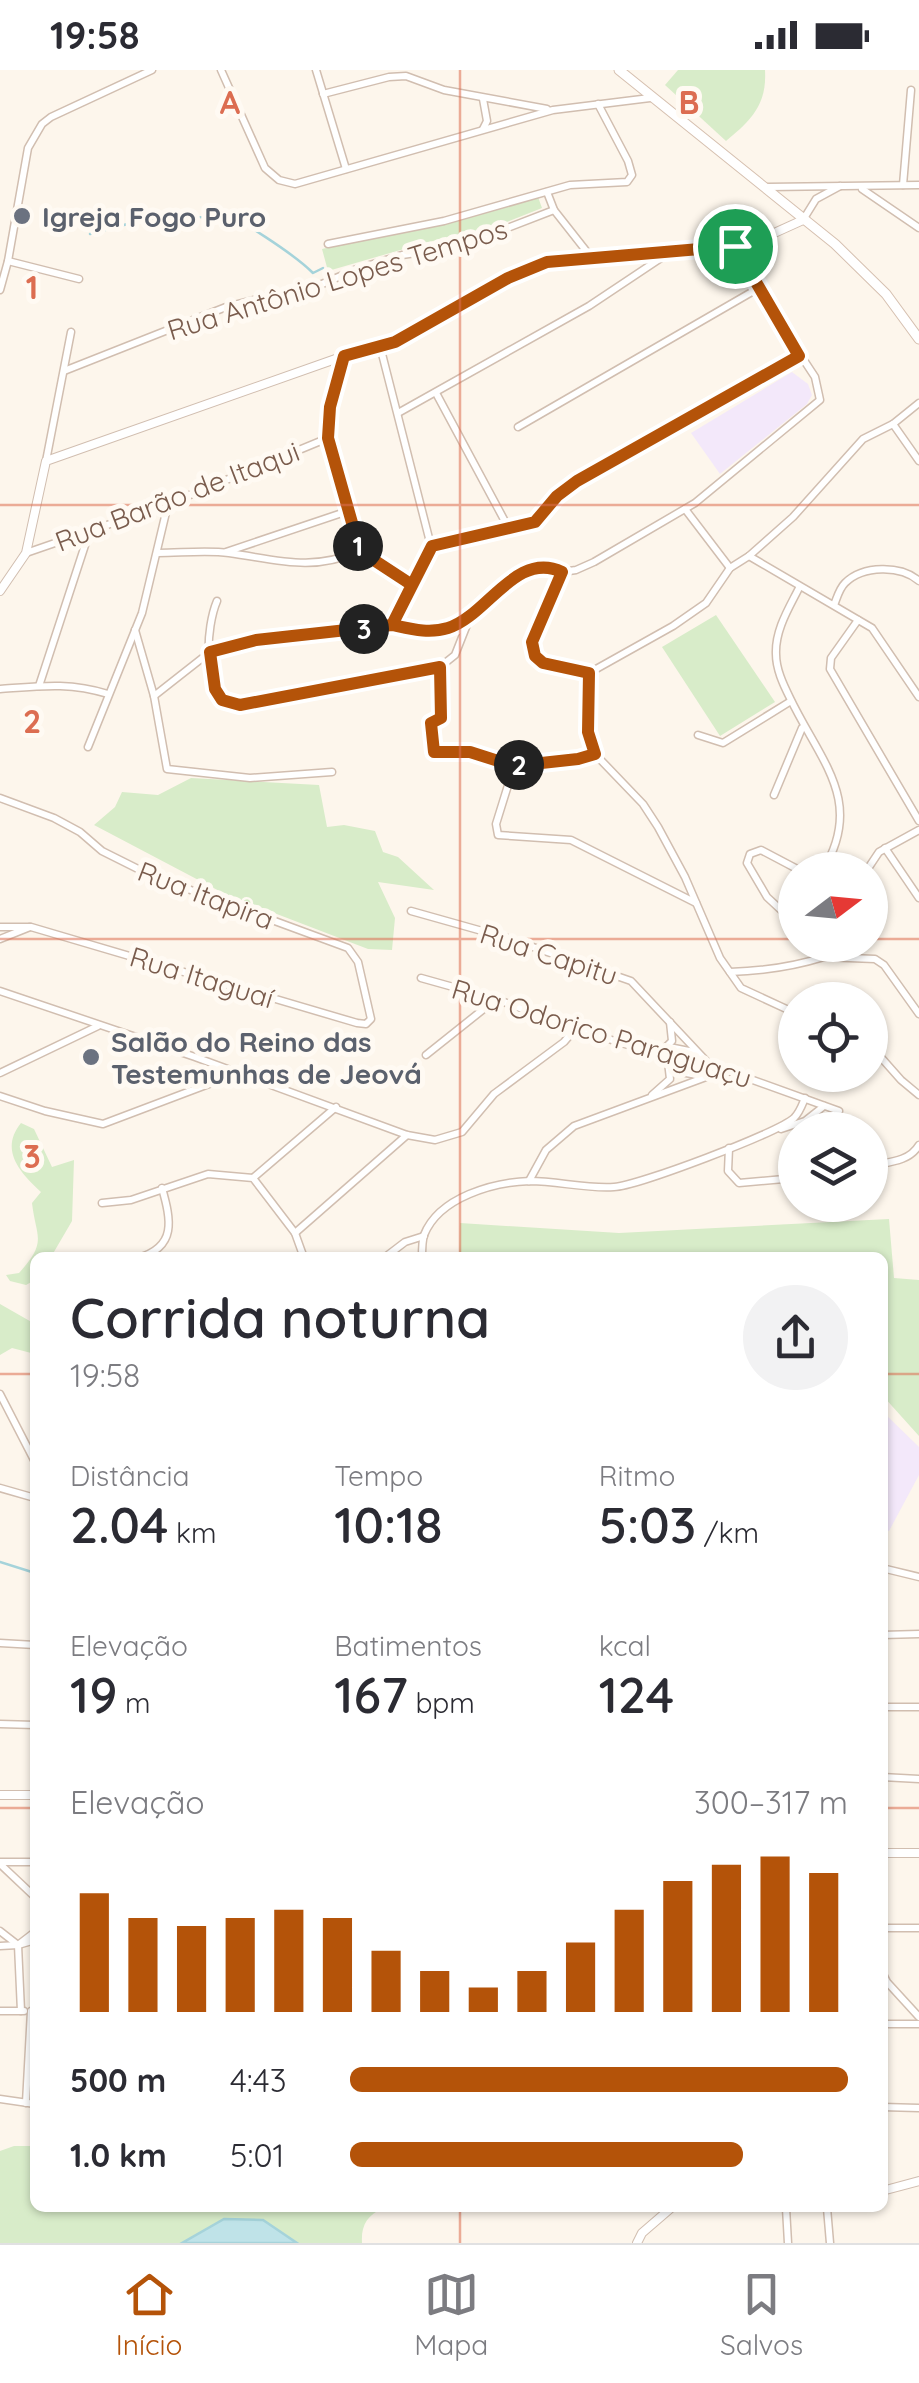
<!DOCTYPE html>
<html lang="pt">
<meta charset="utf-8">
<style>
body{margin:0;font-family:Quicksand,sans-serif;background:#f2f2f3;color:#2b2b33;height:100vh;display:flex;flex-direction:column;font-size:38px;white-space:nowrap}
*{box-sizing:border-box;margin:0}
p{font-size:32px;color:#7c7c81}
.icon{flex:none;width:55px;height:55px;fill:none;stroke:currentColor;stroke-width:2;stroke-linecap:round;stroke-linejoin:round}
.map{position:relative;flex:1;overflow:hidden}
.side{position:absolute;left:30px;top:1182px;width:858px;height:960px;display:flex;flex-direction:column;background:#fff;border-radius:15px;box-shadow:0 2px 8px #0004}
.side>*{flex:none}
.needle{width:65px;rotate:74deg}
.fabs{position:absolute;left:778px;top:782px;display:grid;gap:20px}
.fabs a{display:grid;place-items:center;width:110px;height:110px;border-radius:50%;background:#fff;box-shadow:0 2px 8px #0004;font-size:50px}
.pin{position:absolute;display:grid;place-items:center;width:85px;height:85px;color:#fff;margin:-42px;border:5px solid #fff;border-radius:50%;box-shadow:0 2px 10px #0007}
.km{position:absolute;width:50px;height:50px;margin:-25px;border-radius:50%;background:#222;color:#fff;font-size:28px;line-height:50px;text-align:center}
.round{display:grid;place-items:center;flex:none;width:105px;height:105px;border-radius:52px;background:#f2f2f3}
.head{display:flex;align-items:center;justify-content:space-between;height:170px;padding:0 40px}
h1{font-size:55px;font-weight:600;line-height:75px}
.metrics{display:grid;grid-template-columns:repeat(3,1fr);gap:15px;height:170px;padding:10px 40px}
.metrics div{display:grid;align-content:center}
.metrics b{font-size:50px;font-weight:600}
.metrics small{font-size:28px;font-weight:400}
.metrics p{font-size:28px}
.chart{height:280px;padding:20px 40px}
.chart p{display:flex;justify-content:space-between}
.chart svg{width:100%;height:180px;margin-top:10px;stroke:#b45309;stroke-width:6}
ul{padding:0 40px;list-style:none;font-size:32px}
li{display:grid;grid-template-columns:160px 120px 1fr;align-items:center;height:75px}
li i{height:25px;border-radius:12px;background:#b45309}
.status{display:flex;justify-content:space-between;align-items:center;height:70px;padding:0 50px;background:#fff;direction:ltr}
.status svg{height:28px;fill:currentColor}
.tabs{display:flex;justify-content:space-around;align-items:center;height:140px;border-top:2px solid #e1e1e2;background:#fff;font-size:28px;color:#7c7c81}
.tabs a{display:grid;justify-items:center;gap:5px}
.tabs .active{color:#b45309}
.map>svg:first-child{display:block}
.education{fill:#f3e8fa}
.green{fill:#d8ecc9}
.water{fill:#bfe3e8;stroke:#a5d3da;stroke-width:2.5}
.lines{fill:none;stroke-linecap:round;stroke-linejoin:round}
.stream{stroke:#a5d3da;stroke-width:2.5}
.minor-casing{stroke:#d1beb0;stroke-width:9}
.tertiary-casing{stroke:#d1beb0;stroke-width:10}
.secondary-casing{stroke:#d6c0b0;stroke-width:11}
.minor{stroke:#fff;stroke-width:6}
.tertiary{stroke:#fff;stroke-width:8}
.secondary{stroke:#fff;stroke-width:9}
.route-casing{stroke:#fff;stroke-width:20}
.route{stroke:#b45309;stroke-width:12}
.grid{fill:none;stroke:#dc6d51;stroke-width:2.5;stroke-opacity:0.55}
.worship-dot{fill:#6b7280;stroke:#fffaf3;stroke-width:4}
.labels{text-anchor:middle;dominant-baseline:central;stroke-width:10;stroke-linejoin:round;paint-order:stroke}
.worship-label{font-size:28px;font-weight:bold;fill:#5b616d;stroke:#fffaf3;text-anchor:start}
.street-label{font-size:28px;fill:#7a5c4d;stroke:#fffaf3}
.grid-label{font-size:32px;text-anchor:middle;font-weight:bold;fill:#dc6d51;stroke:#fffaf3;stroke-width:10;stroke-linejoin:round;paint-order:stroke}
</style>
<div class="status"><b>19:58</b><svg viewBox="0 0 49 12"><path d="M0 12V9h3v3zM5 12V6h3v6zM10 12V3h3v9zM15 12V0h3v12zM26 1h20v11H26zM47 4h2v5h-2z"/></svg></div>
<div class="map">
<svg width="919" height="2173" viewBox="0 0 919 2173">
<rect width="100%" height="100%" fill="#fdf6ec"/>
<g class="education">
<path d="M 792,302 L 808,314 L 812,325 L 807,334 L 720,404 L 691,363 Z"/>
<path d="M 883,1342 L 919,1377 L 919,1405 L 889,1461 L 883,1460 Z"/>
</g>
<g class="green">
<path d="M 678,0 L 765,0 C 767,34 752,50 726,71 L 665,15 Z"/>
<path d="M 538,127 L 542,138 L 489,159 L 428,172 L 328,201 L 322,179 Z"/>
<path d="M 716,545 L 775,632 L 720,666 L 662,577 Z"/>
<path d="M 191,708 L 319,715 L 327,757 L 344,755 L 375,761 L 383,782 L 398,787 L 434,820 L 378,812 L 395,848 L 392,880 L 368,879 L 225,824 L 94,755 L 115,737 L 122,722 L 158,725 Z"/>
<path d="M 21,1053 L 34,1059 L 52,1097 L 74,1090 L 72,1151 L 51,1187 L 35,1188 L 35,1210 L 26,1215 L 10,1211 L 6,1205 L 19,1203 C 48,1171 36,1168 32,1133 L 41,1122 C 18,1101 0,1079 21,1053 Z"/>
<path d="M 889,1149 L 894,1208 L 919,1210 L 919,1366 L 883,1326 L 882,1188 L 459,1187 L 460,1153 L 619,1163 Z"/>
<path d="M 0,1234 L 35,1254 L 35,1284 L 12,1278 L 0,1285 Z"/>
<path d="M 14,2076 L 35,2076 L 35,2138 L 383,2138 C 367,2146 361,2155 362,2173 L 0,2173 L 0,2081 Z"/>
</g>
<path class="water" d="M 224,2149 L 263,2150 L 297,2173 L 182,2173 Z"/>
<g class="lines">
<g class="stream">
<path d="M 90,164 L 150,148 L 209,147 L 230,142 C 257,164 289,179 313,203 L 323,198"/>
<path d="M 0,1492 L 35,1503"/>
</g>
<g class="minor-casing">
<g id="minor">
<path d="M 221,0 L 265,98 L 279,110 L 295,114 L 553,40 L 650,28"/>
<path d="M 316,0 L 346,99"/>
<path d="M 323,24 L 389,7 L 406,6 L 444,20 L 547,39"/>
<path d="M 483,29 L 487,51 L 483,59"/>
<path d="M 903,115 L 911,20"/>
<path d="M 768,117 L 919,115"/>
<path d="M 862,119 L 919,158"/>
<path d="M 547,122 L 554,140 L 591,187"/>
<path d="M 803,150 L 816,129 L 840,116"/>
<path d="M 328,174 L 444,151 L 570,115 L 627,112 L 632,105 L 628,91 L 598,34"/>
<path d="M 8,191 L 79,209"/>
<path d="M 0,220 L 8,191 L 28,78 L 42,54 L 51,47 L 152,0"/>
<path d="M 380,276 L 431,476 L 393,555"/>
<path d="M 344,286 L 330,337 L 328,368 L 360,481 L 412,515"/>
<path d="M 64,301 L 226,237 L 277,224 L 308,220 L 357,199 L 402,185 L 458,177 L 554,140"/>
<path d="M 436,323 L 508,457"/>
<path d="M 398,343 L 589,236 L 667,184"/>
<path d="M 893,354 L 919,391"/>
<path d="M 518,357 L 757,219"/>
<path d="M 46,391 L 71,262"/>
<path d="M 685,439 L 730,498"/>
<path d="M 431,476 L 535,452 L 557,426 L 577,411 L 799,286"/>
<path d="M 226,482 L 348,441"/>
<path d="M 26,483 L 168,434 L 328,368"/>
<path d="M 158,483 C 181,483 206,480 229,483 C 279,490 310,502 360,481"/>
<path d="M 749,486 L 872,558 L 919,627"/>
<path d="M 562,502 L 576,500 L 594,492 L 695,433 L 820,330 L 815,307 L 757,219 L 735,176"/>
<path d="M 799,518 C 789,538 775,560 776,584 C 776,599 783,614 790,628 C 820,691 865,731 823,800"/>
<path d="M 217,531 C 206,557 202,618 229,634 L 440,597 L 455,585 L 472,542"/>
<path d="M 834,535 C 837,528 839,519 845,513 C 863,495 901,495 919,511"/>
<path d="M 858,550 L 831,588 L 830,599 L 919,751"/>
<path d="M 135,560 L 154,626 L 167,699 L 250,708 L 332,702"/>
<path d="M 440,597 L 441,648 L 431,653 L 432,679 L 470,682 L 514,696"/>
<path d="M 39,616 L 89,463"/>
<path d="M 0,619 C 41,616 69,612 108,624"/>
<path d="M 154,626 L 210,582 L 225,577 L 393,555 L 424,561 L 449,558 L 526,502 L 543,495 L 562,502 L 532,572 L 535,586 L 547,595 L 589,603"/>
<path d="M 698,665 L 723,673 L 791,631"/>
<path d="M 88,677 L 142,543 L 168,434"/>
<path d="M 595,684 L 578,689 L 514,696 L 496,754 L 498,765 L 571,770 L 696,833"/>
<path d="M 774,725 L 802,658"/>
<path d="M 0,728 L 54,748 L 80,762 L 102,781 L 150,805 L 348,878 L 358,892 L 371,949 L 366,954 L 357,953 L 31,857 L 0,857"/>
<path d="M 885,778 L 919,828"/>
<path d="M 867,800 L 879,782 L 919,760"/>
<path d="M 411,841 L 507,868 L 631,911 L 711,996"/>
<path d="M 795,853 L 767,827 L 747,793 L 750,784 L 761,780 L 799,800"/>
<path d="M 0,869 L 30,857"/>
<path d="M 824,887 L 875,889 L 884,895 L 919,944"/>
<path d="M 730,902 C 763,901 792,897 824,887 L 830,875"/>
<path d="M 421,908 L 496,929 L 575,959 L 655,983 L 725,1000 L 839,1041"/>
<path d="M 0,921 L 195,987 L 407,1065 L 435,1070 L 462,1062 L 494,1024 L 564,972 L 575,959"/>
<path d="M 795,943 L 741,918 L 720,888 L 685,807 L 658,757 L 643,734 L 595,684 L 588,662 L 589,603 L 673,556 L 706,533 L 730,498 L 749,486 L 793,447 L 863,369 L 893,354 L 919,333"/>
<path d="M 870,975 L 901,1010 L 919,1025"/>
<path d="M 669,977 L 694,982"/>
<path d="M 426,985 L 495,930"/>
<path d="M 669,993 L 686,1003 L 703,1006"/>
<path d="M 0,1003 L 98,956"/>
<path d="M 652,1025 L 670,1009 L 668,992 L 659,984 L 672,971 L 670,952"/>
<path d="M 0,1026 L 45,1041 L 103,1054 L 238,1003"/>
<path d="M 781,1059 L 805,1051 L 824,1036"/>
<path d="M 729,1078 L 728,1101 L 739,1113 L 795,1108"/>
<path d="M 870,1096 C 888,1092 909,1092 919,1075"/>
<path d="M 253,1108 L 336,1037"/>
<path d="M 529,1111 L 546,1080 L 574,1056 L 725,1000"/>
<path d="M 102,1133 L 131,1130 L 208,1104 L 253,1108 L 295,1163 L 304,1188"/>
<path d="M 295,1163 L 407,1065"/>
<path d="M 138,1188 C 177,1177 171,1150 162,1118"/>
<path d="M 384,1188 L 405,1172 L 424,1166"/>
<path d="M 422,1188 C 422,1181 422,1171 424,1165 C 439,1127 494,1112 530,1111 C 558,1111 586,1119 614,1117 C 637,1116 778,1063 794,1048 C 800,1042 802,1035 805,1028"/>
<path d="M 0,1324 L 35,1392"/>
<path d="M 0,1418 L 35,1428"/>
<path d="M 882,1498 L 919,1507"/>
<path d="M 882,1565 L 919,1564"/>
<path d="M 0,1573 L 35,1575"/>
<path d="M 882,1637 L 919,1637"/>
<path d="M 0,1654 L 35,1655"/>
<path d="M 882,1707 L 919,1709"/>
<path d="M 0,1792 L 35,1792"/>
<path d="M 0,1794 L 35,1827"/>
<path d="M 882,1858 L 919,1858"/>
<path d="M 0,1861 L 18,1875 L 35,1862"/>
<path d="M 18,1875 L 21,1941"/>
<path d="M 0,1876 L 18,1875 L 35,1870"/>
<path d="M 882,1902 L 887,1912 L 919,1947"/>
<path d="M 0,1941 L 24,1941"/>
<path d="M 882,1954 L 919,1954"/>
<path d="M 0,2029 L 35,2034"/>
<path d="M 26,2033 L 31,1941"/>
<path d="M 882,2037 L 919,2038"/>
<path d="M 786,2138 L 788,2173"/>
<path d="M 827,2138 L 830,2173"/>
</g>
</g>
<g class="tertiary-casing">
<g id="tertiary">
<path d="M 0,521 L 26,483 L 46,391 L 344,286 L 395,272 L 508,208 L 547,192 L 735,176 L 761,169 L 803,150"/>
<path d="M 0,1725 L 35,1725"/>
<path d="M 882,1783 L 919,1783"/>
<path d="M 882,2121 L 919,2111"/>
<path d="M 637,2173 L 642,2163 L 671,2138"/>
</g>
</g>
<g class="secondary-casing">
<path id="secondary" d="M 619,0 L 835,174 L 886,224 L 919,269"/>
</g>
<use href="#minor" class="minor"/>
<use href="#tertiary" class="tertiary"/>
<use href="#secondary" class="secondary"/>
</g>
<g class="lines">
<g class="route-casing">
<path id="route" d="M 735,176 L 547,192 L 508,208 L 395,272 L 344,286 L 330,337 L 328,368 L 360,481 L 412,515 L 392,555 C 411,559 429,564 448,558 C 487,546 516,480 562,502 L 532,572 L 535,586 L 543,593 L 589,603 L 588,662 L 595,684 L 578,689 L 514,696 L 470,682 L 434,682 L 431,653 L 441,648 L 440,597 L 240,635 L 222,630 L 215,619 L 210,582 L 256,570 L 392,555 L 432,476 L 535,452 L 557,426 L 577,411 L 799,286 L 735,176"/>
</g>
<use href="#route" class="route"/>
</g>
<path class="grid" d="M 460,0 L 460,1188M 0,435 L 919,435M 0,869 L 795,869M 870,869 L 919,869M 0,1304 L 35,1304M 882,1304 L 919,1304M 0,1738 L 35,1738M 882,1738 L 919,1738M 460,2138 L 460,2173"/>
<g class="worship-dot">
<circle cx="22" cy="146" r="10"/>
<circle cx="91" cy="987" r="10"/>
</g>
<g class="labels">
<g class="worship-label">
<text x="42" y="146">Igreja Fogo Puro</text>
<text x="111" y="971">Salão do Reino das<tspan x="111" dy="32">Testemunhas de Jeová</tspan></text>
</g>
<g class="street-label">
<text transform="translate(337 209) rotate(-17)">Rua Antônio Lopes Tempos</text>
<text transform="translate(177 426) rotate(-21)">Rua Barão de Itaqui</text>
<text transform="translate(206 825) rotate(21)">Rua Itapira</text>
<text transform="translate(549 884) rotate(18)">Rua Capitu</text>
<text transform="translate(202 907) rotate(17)">Rua Itaguaí</text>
<text transform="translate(602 963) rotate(17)">Rua Odorico Paraguaçu</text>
</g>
</g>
<g class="grid-label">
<text x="230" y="44">A</text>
<text x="689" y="44">B</text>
<text x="32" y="229">1</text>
<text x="32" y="663">2</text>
<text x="32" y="1098">3</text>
</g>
</svg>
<div class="fabs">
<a><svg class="needle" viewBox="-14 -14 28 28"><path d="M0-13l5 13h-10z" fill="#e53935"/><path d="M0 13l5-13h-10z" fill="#7c7c81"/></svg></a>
<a><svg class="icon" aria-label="locate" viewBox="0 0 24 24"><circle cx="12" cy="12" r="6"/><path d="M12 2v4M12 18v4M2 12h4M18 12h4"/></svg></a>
<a><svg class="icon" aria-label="layers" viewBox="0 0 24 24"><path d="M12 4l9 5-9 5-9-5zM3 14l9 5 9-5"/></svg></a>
</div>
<div class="pin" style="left:735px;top:176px;background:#1e9e55"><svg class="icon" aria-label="arrive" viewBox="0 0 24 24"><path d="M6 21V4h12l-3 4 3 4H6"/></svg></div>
<b class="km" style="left:358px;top:476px">1</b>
<b class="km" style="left:519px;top:695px">2</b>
<b class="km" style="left:364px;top:559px">3</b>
<section class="side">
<div class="head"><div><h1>Corrida noturna</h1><p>19:58</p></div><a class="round"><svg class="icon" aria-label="share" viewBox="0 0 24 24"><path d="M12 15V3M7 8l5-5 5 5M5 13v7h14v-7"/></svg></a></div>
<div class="metrics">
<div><p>Distância</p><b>2.04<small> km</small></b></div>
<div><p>Tempo</p><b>10:18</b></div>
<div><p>Ritmo</p><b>5:03<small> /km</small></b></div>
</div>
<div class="metrics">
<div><p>Elevação</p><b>19<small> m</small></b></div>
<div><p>Batimentos</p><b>167<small> bpm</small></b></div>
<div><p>kcal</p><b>124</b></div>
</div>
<div class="chart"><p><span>Elevação</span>300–317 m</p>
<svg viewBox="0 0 160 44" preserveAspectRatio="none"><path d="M5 44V15M15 44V21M25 44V23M35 44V21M45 44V19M55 44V21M65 44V29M75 44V34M85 44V38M95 44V34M105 44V27M115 44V19M125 44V12M135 44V8M145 44V6M155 44V10"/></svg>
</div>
<ul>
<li><b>500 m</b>4:43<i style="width:100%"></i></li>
<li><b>1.0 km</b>5:01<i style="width:79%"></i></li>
</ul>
</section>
</div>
<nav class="tabs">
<a class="active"><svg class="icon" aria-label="home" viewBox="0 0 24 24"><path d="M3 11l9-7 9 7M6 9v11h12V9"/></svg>Início</a>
<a><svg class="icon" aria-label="map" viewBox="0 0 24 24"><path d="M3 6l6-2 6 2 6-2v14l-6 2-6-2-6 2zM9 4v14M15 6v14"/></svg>Mapa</a>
<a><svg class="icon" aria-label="saved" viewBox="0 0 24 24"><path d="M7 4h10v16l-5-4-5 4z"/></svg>Salvos</a>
</nav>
